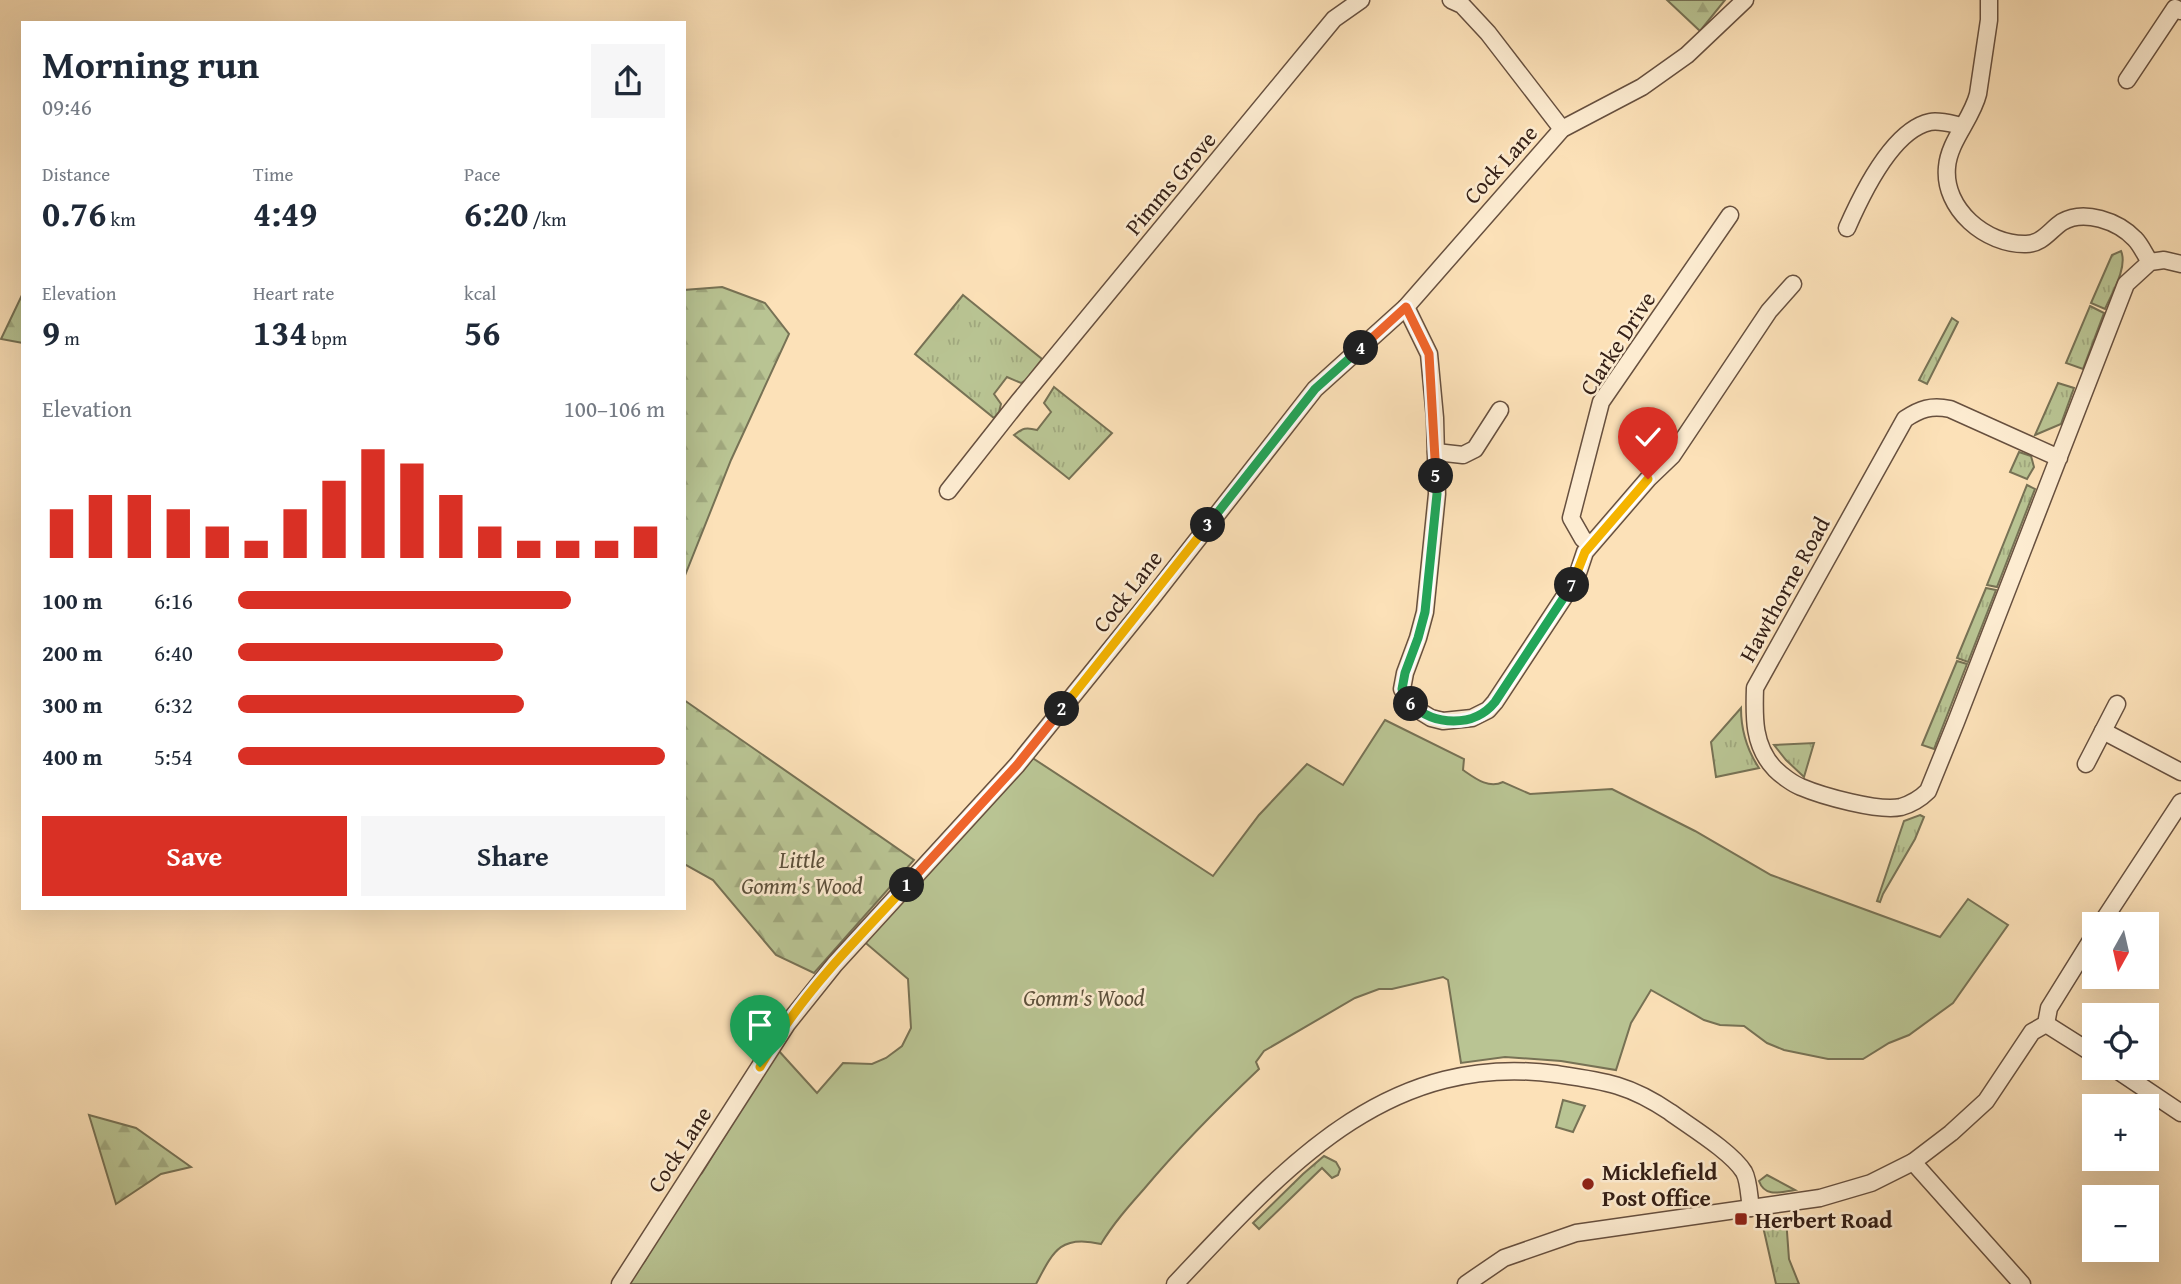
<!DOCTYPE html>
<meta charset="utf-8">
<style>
body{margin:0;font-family:"Gentium Book Plus",serif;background:#f6f6f7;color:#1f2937;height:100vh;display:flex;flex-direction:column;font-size:26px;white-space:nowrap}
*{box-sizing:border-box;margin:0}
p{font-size:23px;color:#747a83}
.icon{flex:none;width:38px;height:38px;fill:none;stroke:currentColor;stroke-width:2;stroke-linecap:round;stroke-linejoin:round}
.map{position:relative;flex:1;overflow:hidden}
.panel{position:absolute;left:21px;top:21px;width:665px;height:889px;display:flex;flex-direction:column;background:#fff;border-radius:0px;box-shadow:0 7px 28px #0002}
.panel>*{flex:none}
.needle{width:46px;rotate:188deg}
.controls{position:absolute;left:2082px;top:912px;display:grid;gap:14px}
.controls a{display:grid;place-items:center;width:77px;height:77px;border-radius:0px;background:#fff;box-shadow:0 7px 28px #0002;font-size:35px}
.pin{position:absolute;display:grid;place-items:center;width:60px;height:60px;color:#fff;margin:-72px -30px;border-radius:50% 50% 50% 0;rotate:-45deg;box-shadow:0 0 7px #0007}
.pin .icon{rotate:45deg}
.km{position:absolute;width:35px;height:35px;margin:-18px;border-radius:50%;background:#222;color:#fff;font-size:19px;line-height:35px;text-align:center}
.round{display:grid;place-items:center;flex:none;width:74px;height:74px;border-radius:0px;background:#f6f6f7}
.headline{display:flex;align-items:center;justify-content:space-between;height:119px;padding:0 21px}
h1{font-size:38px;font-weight:700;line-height:52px}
.figures{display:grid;grid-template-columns:repeat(3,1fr);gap:10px;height:119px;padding:7px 21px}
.figures div{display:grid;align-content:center}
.figures b{font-size:35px;font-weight:700}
.figures small{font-size:19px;font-weight:400}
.figures p{font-size:19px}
.chart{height:196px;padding:14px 21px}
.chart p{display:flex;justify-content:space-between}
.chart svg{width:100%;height:126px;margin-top:7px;stroke:#d93025;stroke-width:6}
.button{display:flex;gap:14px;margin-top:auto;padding:14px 21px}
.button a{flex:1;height:80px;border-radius:0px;background:#d93025;color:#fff;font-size:28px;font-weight:700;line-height:80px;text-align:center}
.button a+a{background:#f6f6f7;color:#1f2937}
ul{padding:0 21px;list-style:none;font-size:23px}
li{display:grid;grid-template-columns:112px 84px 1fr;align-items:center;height:52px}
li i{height:18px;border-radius:9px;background:#d93025}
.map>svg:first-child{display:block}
.grass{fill:url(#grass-tufts);stroke:#777255;stroke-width:2}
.forest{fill:url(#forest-firs);stroke:#777255;stroke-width:2}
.green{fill:#b9c493;stroke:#777255;stroke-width:2}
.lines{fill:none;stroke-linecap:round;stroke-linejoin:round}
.street-casing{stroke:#67503f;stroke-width:19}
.street{stroke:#fdecd1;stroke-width:16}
.split-1-casing{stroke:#fff;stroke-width:14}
.split-2-casing{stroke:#fff;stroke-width:14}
.split-3-casing{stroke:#fff;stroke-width:14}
.split-4-casing{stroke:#fff;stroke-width:14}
.split-5-casing{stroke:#fff;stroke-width:14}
.split-6-casing{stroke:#fff;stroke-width:14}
.split-7-casing{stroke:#fff;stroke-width:14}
.split-8-casing{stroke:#fff;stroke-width:14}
.split-1{stroke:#f5b400;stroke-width:9}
.split-2{stroke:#f0652b;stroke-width:9}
.split-3{stroke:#f5b400;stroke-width:9}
.split-4{stroke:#22a559;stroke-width:9}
.split-5{stroke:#f0652b;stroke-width:9}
.split-6{stroke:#22a559;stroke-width:9}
.split-7{stroke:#22a559;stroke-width:9}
.split-8{stroke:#f5b400;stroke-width:9}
.poi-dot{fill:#8f2418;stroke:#fdecd1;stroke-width:2.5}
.labels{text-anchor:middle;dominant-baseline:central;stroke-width:5;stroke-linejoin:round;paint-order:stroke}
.street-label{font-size:23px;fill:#352017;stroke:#fdecd1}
.park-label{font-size:23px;font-style:italic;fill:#5d513c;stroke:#fdecd1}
.poi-label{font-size:23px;font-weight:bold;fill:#352017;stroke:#fdecd1;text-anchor:start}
</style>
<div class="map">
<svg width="2181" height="1284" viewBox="0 0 2181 1284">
<defs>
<pattern id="grass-tufts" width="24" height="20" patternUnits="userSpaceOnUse" patternTransform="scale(1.75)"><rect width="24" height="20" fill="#b9c493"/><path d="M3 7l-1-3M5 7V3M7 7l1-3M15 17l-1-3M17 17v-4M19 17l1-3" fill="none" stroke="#a0a87e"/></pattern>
<pattern id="forest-firs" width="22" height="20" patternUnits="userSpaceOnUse" patternTransform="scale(1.75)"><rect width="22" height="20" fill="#b9c493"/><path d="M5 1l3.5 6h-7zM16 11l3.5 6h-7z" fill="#a0a87e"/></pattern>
</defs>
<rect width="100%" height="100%" fill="#fce1b8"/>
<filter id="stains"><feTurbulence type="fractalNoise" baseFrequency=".00286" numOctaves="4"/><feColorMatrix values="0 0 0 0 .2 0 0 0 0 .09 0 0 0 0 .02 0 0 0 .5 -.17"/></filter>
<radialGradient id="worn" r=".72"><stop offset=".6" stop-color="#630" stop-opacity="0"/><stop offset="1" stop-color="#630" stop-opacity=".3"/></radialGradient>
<g class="grass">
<path d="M 2121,251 C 2128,267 2112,293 2105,309 L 2091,303 L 2112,255 Z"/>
<path d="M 963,295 L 1042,359 L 1026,380 L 1021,383 L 1007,377 L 994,394 L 1001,404 L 999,412 L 994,418 L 915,354 Z"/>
<path d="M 2090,306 L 2104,313 L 2083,369 L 2066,363 Z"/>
<path d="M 1952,318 L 1958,322 L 1927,384 L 1919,380 Z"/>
<path d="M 2058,383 L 2074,388 L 2061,424 L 2035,435 Z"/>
<path d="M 1054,387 L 1112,433 L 1069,479 L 1014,435 C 1023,428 1026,427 1037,430 L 1051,412 L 1044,403 Z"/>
<path d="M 2019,452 L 2031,456 L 2034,467 L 2027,479 L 2010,472 Z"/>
<path d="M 2027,485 L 2035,489 L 1997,587 L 1987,585 Z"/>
<path d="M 1986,588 L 1996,590 L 1968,662 L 1957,658 Z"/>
<path d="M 1957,661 L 1967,664 L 1934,749 L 1922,745 Z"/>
<path d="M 1741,708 C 1741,730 1747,750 1759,768 L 1716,777 L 1711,742 Z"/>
<path d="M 1814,743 L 1804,777 L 1786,760 L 1774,745 Z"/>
<path d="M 1920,815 L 1924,817 L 1915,839 L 1883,894 L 1880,902 L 1877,901 L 1904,821 Z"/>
<path d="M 1324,1156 L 1336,1162 L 1340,1169 L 1338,1175 L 1332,1178 L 1322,1168 L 1259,1229 L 1253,1223 L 1303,1174 Z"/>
<path d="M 1767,1175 L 1795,1190 C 1781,1192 1765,1198 1759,1181 Z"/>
<path d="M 1786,1218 L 1789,1259 L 1799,1284 L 1776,1284 L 1762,1222 Z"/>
</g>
<g class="forest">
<path d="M 1667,0 L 1725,0 L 1700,31 Z"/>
<path d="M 722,287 L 765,303 L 789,334 L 731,460 L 684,578 L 684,290 Z"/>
<path d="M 23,293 L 23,343 L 1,339 Z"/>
<path d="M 684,700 L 914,860 L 814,973 L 776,955 L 713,880 L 684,864 Z"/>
<path d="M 89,1115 L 136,1128 L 191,1167 L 161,1174 L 116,1204 Z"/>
</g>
<g class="green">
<path d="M 1385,720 L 1464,759 L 1463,770 C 1476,779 1489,789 1503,782 L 1530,794 L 1612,789 L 1695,831 L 1771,875 L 1940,937 L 1968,899 L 2008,925 L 1953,1003 L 1909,1035 L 1889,1043 L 1863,1059 L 1828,1059 L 1784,1050 L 1767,1043 L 1744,1026 L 1720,1025 L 1704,1020 L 1651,990 L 1631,1023 L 1616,1070 L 1561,1061 L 1505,1057 L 1461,1063 L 1448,980 L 1443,977 L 1392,989 L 1379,989 L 1355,998 L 1264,1051 L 1256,1062 L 1259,1069 C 1219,1107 1180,1146 1144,1189 C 1128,1207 1113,1224 1101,1244 C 1060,1234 1053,1252 1036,1284 L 625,1284 L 645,1261 L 682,1193 L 702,1173 L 778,1050 L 817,1093 L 843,1063 L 872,1064 L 886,1058 L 902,1046 L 911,1028 L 908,979 L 861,939 L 1031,757 L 1213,876 L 1259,815 L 1307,764 L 1343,785 Z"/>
<path d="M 1563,1100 L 1585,1106 L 1573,1132 L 1556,1127 Z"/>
</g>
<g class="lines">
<g class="street-casing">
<g id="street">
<path d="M 1451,0 L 1462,5 L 1488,33 L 1562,129"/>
<path d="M 1989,0 L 1989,20 L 1978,94 C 1972,119 1949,141 1947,167 C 1943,209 1986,245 2026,244 C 2042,244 2050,230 2062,222 C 2084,209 2118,221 2135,239 C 2141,245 2145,255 2150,262"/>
<path d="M 2127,80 L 2175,8 L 2181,11"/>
<path d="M 1847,228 C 1861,196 1892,130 1930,122 C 1940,120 1952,124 1962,126"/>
<path d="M 1406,307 L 1429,354 L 1435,418 L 1437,494 L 1425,612 L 1418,638 L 1405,673 L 1402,689 L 1408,700 L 1418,710 L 1431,718 L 1443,721 L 1472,718 L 1488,710 L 1495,702 L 1576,579 L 1585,552 L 1648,479 L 1672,456 L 1769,311 L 1793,284"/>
<path d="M 1436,452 L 1463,455 L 1475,449 L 1500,410"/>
<path d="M 2059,458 L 1950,409 C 1931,405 1920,409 1905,419 L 1755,688 C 1754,717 1753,746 1775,769 C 1781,775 1793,784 1801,787 C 1822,796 1879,812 1901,807 C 1911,804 1920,799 1928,791 L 1956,722 L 2126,284 L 2150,262 L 2164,260 L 2181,264"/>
<path d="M 948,491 L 1019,401 L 1334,19 L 1361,0"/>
<path d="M 1591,544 L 1583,539 L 1571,518 L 1601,402 L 1730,215"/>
<path d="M 2103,731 L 2181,772"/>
<path d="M 2086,764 L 2117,704"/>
<path d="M 2101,924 L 2181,802"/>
<path d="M 2046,1024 L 2095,1055"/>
<path d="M 2114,1068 L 2181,1113"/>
<path d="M 1913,1162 L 2022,1284"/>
<path d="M 620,1284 L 787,1024 L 835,964 L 1017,765 L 1151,599 L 1315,389 L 1406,307 L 1562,129 L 1642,87 L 1687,55 L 1745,0"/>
<path d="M 1175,1284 C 1282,1171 1384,1051 1556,1074 C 1604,1081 1629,1084 1670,1112 C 1689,1126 1732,1152 1744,1172 C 1749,1181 1749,1197 1751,1208"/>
<path d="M 1466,1284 L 1504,1258 L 1576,1233 L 1820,1198 L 1871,1183 L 1913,1162 L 1951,1133 L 1986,1101 L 2032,1032 L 2046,1024 L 2049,1008 L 2095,934"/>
</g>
</g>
<use href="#street" class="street"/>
</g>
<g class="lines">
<g class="split-1-casing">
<path id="split-1" d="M 760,1067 C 768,1053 777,1039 786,1025 C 821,974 866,930 907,885"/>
</g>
<g class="split-2-casing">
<path id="split-2" d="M 907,885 L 1017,765 L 1062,709"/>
</g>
<g class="split-3-casing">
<path id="split-3" d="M 1062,709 L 1208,525"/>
</g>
<g class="split-4-casing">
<path id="split-4" d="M 1208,525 L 1315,389 L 1361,348"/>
</g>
<g class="split-5-casing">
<path id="split-5" d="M 1361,348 L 1406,307 L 1429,354 L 1436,476"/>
</g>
<g class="split-6-casing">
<path id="split-6" d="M 1411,704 L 1402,689 L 1405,673 L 1418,638 L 1425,612 L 1437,494 L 1436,476"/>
</g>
<g class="split-7-casing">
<path id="split-7" d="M 1411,704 C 1434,726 1474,728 1495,702 L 1572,585"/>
</g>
<g class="split-8-casing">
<path id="split-8" d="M 1572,585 L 1585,552 L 1648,479"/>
</g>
<use href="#split-1" class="split-1"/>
<use href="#split-2" class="split-2"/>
<use href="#split-3" class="split-3"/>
<use href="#split-4" class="split-4"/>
<use href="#split-5" class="split-5"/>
<use href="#split-6" class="split-6"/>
<use href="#split-7" class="split-7"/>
<use href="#split-8" class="split-8"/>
</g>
<g class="poi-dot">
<circle cx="1588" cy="1184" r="7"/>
<rect x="1734" y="1212" width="14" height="14" rx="3.5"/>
</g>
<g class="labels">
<g class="street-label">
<text transform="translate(1500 164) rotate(-48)">Cock Lane</text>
<text transform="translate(1170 183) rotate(-50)">Pimms Grove</text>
<text transform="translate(1617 343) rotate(-57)">Clarke Drive</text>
<text transform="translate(1784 589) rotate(-61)">Hawthorne Road</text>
<text transform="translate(1127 591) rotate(-52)">Cock Lane</text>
<text transform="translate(679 1149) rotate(-57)">Cock Lane</text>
</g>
<g class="park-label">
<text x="802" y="859">Little<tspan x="802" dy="26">Gomm's Wood</tspan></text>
<text x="1084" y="997">Gomm's Wood</text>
</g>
<g class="poi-label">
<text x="1602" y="1171">Micklefield<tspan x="1602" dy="26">Post Office</tspan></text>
<text x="1755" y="1219">Herbert Road</text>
</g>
</g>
<rect width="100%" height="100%" filter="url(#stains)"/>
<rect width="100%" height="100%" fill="url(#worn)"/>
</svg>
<div class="controls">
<a><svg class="needle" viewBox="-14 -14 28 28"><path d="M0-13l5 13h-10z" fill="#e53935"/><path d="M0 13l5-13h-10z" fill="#747a83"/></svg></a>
<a><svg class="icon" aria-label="locate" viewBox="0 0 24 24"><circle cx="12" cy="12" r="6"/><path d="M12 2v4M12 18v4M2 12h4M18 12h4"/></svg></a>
<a>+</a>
<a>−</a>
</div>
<div class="pin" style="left:760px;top:1067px;background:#1e9e55"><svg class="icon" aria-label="arrive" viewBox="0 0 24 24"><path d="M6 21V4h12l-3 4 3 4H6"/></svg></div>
<div class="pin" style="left:1648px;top:479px;background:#d93025"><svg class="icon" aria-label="check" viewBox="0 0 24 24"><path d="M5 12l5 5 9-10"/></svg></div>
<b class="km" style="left:907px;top:885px">1</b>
<b class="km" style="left:1062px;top:709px">2</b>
<b class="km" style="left:1208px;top:525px">3</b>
<b class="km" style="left:1361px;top:348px">4</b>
<b class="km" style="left:1436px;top:476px">5</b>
<b class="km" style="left:1411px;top:704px">6</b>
<b class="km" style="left:1572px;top:585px">7</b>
<section class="panel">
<div class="headline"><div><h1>Morning run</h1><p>09:46</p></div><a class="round"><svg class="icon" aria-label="share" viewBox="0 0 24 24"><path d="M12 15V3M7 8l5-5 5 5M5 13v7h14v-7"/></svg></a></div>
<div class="figures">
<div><p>Distance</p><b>0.76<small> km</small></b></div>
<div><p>Time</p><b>4:49</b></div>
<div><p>Pace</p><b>6:20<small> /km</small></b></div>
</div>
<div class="figures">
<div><p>Elevation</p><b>9<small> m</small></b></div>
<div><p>Heart rate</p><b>134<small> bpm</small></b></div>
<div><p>kcal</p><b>56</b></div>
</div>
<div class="chart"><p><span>Elevation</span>100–106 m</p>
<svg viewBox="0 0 160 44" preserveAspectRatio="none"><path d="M5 44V27M15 44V22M25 44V22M35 44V27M45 44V33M55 44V38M65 44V27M75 44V17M85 44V6M95 44V11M105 44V22M115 44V33M125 44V38M135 44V38M145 44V38M155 44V33"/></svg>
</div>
<ul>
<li><b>100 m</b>6:16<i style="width:78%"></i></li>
<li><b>200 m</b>6:40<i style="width:62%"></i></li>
<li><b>300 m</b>6:32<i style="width:67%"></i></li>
<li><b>400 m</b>5:54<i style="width:100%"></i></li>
</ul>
<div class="button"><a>Save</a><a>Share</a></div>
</section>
</div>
